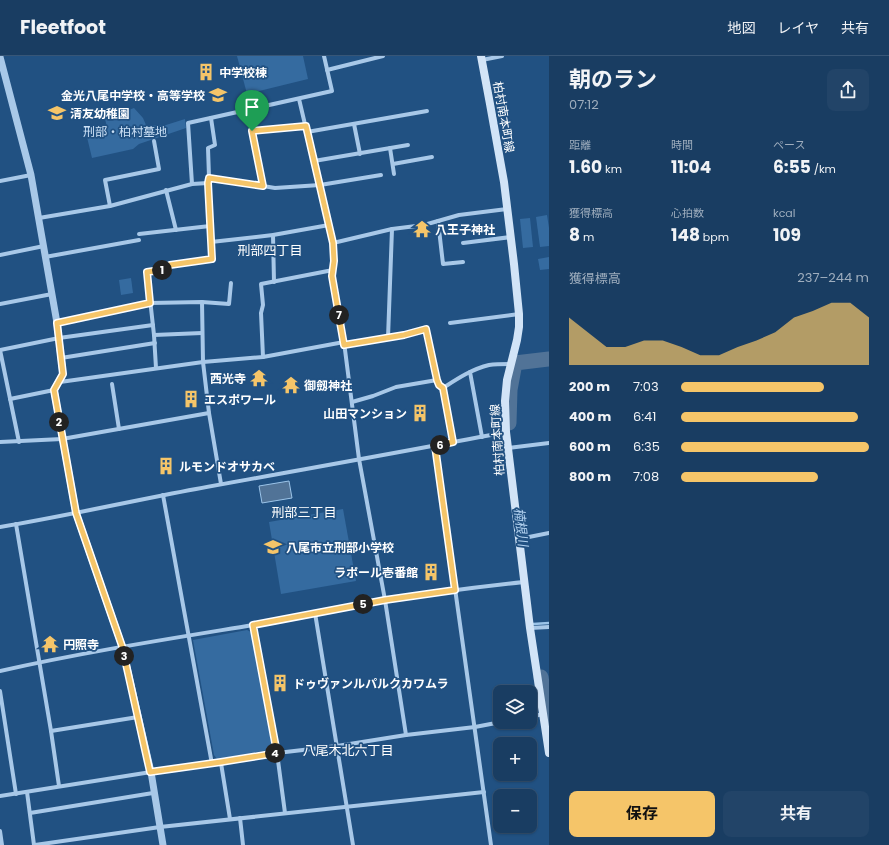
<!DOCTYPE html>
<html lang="ja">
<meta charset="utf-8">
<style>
body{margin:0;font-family:Poppins,"Noto Sans JP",sans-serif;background:#224468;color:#f1f3f6;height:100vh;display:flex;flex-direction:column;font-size:15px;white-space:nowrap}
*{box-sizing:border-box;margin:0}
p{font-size:13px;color:#9faebe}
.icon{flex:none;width:22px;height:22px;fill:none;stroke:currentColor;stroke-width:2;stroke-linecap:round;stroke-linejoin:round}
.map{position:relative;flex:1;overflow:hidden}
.panel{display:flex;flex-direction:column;background:#193d62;width:340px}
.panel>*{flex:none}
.buttons{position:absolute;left:493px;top:629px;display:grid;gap:8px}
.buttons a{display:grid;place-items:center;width:44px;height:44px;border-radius:8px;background:#193d62;box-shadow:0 1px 3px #0004,0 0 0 1px #375677;font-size:20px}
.pin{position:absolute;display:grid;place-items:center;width:34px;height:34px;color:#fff;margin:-41px -17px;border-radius:50% 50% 50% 0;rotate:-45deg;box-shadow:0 0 4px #0007}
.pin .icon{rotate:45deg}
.km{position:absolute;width:20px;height:20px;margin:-10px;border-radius:50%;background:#222;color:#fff;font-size:11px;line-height:20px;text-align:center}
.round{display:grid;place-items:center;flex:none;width:42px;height:42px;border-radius:8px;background:#224468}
.head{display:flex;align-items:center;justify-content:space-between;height:68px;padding:0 20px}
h1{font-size:22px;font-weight:700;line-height:30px}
.stats{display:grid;grid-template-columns:repeat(3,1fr);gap:6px;height:68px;padding:4px 20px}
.stats div{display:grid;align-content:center}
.stats b{font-size:17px;font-weight:700}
.stats small{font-size:11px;font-weight:400}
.stats p{font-size:11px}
.chart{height:112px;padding:8px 20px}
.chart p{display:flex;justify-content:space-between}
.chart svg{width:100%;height:72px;margin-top:4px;fill:#f5c569;opacity:.7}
.action{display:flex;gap:8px;margin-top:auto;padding:8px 20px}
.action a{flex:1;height:46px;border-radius:8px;background:#f5c569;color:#111;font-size:16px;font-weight:700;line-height:46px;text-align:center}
.action a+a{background:#224468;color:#f1f3f6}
ul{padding:0 20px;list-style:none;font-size:13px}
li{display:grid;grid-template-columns:64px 48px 1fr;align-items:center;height:30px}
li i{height:10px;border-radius:5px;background:#f5c569}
header{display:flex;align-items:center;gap:24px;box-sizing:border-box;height:56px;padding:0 20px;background:#193d62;border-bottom:1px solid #375677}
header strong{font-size:19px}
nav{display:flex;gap:22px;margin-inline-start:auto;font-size:14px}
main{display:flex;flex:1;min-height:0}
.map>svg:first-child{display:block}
.green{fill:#356ba0}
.water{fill:#517397;stroke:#9bc4e9}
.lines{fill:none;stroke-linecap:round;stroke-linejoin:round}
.stream{stroke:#9bc4e9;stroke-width:2.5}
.river{stroke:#517397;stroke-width:15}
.minor{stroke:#a8c8e8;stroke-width:4}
.tertiary{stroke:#a8c8e8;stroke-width:7}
.secondary{stroke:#d2e4f7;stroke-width:8}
.route-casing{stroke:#fff;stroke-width:8}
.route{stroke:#f5c569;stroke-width:5}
.labels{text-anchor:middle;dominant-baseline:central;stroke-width:3.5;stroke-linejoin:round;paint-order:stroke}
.poi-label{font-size:12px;font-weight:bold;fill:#fff;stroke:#215182;text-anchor:start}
.street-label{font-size:12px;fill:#fff;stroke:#215182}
.park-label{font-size:12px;fill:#cce1f6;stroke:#215182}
.neighbourhood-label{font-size:13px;fill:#fff;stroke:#215182}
.water-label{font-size:13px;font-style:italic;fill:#b3d2f0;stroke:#215182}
</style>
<header>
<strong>Fleetfoot</strong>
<nav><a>地図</a><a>レイヤ</a><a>共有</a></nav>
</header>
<main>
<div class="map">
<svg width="549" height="789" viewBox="0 0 549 789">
<rect width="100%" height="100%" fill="#215182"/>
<g class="green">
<path d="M 237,0 L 303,0 L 308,23 L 247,38 Z"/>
<path d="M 134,52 L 143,62 L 146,69 L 166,69 L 185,63 L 186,72 L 139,88 L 133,93 L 92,102 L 86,77 L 107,71 L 105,63 Z"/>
<path d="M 547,159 L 549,172 L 549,190 L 540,191 L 536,161 Z"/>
<path d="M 530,162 L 533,191 L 523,192 L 520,163 Z"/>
<path d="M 549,201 L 549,213 L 540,214 L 538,203 Z"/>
<path d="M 131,222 L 133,237 L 121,239 L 119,224 Z"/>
<path d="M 343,453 L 356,525 L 281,538 L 269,466 Z"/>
<path d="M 247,574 L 251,576 L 272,690 L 269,694 L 217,703 L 214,699 L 193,584 Z"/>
</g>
<path class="water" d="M 289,425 L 292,442 L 262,447 L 259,430 Z"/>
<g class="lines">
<path class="stream" d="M 533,568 L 549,567"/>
<g class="river">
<path d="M 509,367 L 510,334 L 515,307 L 549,303"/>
<path d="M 541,621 L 549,670"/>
</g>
<g class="minor">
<path d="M 482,4 L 502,0"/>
<path d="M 327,14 L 383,0"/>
<path d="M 299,43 L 333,187 L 333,205 L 332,221 L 344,286 L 359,403 L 385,544 L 406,679"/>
<path d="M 354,68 L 360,98"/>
<path d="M 251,69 L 263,130"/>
<path d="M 252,75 L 306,70"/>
<path d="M 307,76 L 427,55"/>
<path d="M 390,92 L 394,118"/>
<path d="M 314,105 L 408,89"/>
<path d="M 393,108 L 432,101"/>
<path d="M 209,121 L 275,132 L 320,129 L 381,119"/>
<path d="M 0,125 L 31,119"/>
<path d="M 192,128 L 188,67 L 332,35 L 324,0"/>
<path d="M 166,134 L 176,174"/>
<path d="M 110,150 L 105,124 L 159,113 L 154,85"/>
<path d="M 39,162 L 110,150 L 192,128 L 208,127"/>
<path d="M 438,165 L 443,208 L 463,206"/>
<path d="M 139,178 L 210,170"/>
<path d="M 273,179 L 274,226"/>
<path d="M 211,186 L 273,179 L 329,169"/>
<path d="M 333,187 L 392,173 L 424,169 L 459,159 L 507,153"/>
<path d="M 463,187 L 511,181"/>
<path d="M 0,199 L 44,190"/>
<path d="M 45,201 L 139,184"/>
<path d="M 202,246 L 203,306 L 209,357 L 221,428"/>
<path d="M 0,248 L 52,238"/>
<path d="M 57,267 L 150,247 L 202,246 L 229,248 L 231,227"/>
<path d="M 450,267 L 519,258"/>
<path d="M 154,279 L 202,277"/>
<path d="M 388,282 L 392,173"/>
<path d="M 344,289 L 404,279 L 426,273 L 437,324 L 439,329 L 443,332 L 453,386"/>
<path d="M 0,294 L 59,282 L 153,269"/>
<path d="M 0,294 L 19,386"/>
<path d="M 263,301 L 261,257 L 263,249 L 261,228 L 333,214"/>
<path d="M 61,302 L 155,287"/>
<path d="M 156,312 L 154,279 L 147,216 L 167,213 L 170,209 L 212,203 L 208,127 L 209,121 L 208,92 L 215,89 L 211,62"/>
<path d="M 470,316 L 482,381"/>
<path d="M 60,326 L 203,306 L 263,301 L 344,286"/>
<path d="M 112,328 L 119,373"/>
<path d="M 443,332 C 457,323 472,313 489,309 C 496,308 504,308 511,308"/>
<path d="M 10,343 L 54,334"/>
<path d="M 352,346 L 373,340 L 396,331 L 437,324"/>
<path d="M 0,386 L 62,383 L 209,357"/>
<path d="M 435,390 L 491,789"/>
<path d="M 508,392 L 549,387"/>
<path d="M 163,439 L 212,708"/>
<path d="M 16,468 L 51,675 L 59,730"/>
<path d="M 0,471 C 66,460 131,445 196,433 C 299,414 403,396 506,376"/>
<path d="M 519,483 L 549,477"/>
<path d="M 315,557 L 353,789"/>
<path d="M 253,569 L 277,697 L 285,757"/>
<path d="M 530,572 L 549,571"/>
<path d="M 0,615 C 84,596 168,583 253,569 C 296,562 340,552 383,545 C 430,537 477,531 524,526"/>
<path d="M 0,635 L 16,738"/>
<path d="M 530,661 L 543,658"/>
<path d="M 51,675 L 138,661"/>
<path d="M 221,707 L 230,763"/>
<path d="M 27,736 L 34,789"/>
<path d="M 0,740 L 151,716 L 221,707 L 277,697 L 337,690 L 406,679 L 475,671 L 501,666"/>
<path d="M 30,757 L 153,737"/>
<path d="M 240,762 L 243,789"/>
<path d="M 0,775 L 2,789"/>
<path d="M 35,789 L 160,771 L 484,736"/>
</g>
<path class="tertiary" d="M 0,1 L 31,119 L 57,267 L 63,318 L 54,334 L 76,457 L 122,590 L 151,716 L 163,789"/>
<path class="secondary" d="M 481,0 L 490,48 L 504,126 L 514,208 L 519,258 L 519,271 L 517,284 L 507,324 L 505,345 L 506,376 L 530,572 L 549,697"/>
</g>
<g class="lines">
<g class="route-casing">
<path id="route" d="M 306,70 L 333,187 L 334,205 L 332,220 L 344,289 L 404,279 L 426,273 L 437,324 L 439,329 L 443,332 L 453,386 L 435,390 L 455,534 L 385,544 L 253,569 L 277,697 L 221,706 L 150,716 L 122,590 L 76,457 L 54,334 L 63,318 L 57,267 L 150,247 L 147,216 L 167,213 L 170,209 L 212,203 L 208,127 L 209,122 L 263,130 L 252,75 Z"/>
</g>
<use href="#route" class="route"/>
</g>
<defs>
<g id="building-bare" transform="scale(1.38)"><path d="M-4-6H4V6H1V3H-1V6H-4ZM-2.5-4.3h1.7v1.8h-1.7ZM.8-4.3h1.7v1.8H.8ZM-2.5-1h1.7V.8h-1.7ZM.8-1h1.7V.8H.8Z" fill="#f5c569" stroke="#215182" stroke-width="2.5" paint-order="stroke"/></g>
<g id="school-bare" transform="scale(1.38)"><path d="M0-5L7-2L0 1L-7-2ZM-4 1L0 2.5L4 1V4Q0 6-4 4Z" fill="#f5c569" stroke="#215182" stroke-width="2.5" paint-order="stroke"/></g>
<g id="temple-bare" transform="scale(1.38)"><path d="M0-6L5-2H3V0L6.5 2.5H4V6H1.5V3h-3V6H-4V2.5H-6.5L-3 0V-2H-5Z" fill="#f5c569" stroke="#215182" stroke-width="2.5" paint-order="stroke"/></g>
</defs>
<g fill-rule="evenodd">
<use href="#building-bare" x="206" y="16"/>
<use href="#school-bare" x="218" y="39"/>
<use href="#school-bare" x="57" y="57"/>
<use href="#temple-bare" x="422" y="173"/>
<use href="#temple-bare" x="259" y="322"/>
<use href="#temple-bare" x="291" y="329"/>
<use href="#building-bare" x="191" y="343"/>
<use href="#building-bare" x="420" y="357"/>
<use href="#building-bare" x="166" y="410"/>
<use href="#school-bare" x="273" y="491"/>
<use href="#building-bare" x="431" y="516"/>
<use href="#temple-bare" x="50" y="588"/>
<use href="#building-bare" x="280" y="627"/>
</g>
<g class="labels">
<g class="poi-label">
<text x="219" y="16">中学校棟</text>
<text x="205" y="39" text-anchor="end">金光八尾中学校・高等学校</text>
<text x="70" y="57">清友幼稚園</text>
<text x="435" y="173">八王子神社</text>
<text x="246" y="322" text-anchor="end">西光寺</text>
<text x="304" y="329">御劔神社</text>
<text x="204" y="343">エスポワール</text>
<text x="407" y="357" text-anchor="end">山田マンション</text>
<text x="179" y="410">ルモンドオサカベ</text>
<text x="286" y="491">八尾市立刑部小学校</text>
<text x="418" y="516" text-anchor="end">ラポール壱番館</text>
<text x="63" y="588">円照寺</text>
<text x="293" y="627">ドゥヴァンルパルクカワムラ</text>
</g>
<g class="street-label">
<text transform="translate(504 61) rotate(80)">柏村南本町線</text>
<text transform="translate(497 384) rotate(-94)">柏村南本町線</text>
</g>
<g class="park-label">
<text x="125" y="75">刑部・柏村墓地</text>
</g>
<g class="neighbourhood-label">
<text x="270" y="194">刑部四丁目</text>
<text x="304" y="456">刑部三丁目</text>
<text x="348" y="694">八尾木北六丁目</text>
</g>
<g class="water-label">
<text transform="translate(521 471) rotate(83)">楠根川</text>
</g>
</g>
</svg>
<div class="buttons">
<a><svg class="icon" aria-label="layers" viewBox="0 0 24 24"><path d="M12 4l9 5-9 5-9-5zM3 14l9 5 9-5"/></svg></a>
<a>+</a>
<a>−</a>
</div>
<div class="pin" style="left:252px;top:75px;background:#1e9e55"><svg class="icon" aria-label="arrive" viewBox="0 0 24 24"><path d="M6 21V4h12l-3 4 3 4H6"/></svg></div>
<b class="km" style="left:162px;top:214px">1</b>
<b class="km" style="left:59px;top:366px">2</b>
<b class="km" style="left:124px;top:600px">3</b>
<b class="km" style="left:275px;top:697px">4</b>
<b class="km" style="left:363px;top:548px">5</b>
<b class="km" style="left:440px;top:389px">6</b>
<b class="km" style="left:339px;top:259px">7</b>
</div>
<section class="panel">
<div class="head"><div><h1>朝のラン</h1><p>07:12</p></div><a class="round"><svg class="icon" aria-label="share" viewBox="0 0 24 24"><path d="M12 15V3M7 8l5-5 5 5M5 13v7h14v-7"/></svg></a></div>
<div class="stats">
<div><p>距離</p><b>1.60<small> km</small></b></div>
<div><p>時間</p><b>11:04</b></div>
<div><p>ペース</p><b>6:55<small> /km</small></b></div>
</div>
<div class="stats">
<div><p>獲得標高</p><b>8<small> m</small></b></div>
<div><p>心拍数</p><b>148<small> bpm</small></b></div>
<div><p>kcal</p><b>109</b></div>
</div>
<div class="chart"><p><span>獲得標高</span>237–244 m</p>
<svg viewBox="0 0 160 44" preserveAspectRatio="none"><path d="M0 44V15L10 24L20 33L30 33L40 29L50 29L60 33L70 38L80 38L90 33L100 29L110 24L120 15L130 11L140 6L150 6L160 15V44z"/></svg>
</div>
<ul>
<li><b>200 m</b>7:03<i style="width:76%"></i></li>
<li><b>400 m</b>6:41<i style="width:94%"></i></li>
<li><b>600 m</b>6:35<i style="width:100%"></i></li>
<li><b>800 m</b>7:08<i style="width:73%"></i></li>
</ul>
<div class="action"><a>保存</a><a>共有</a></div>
</section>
</main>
